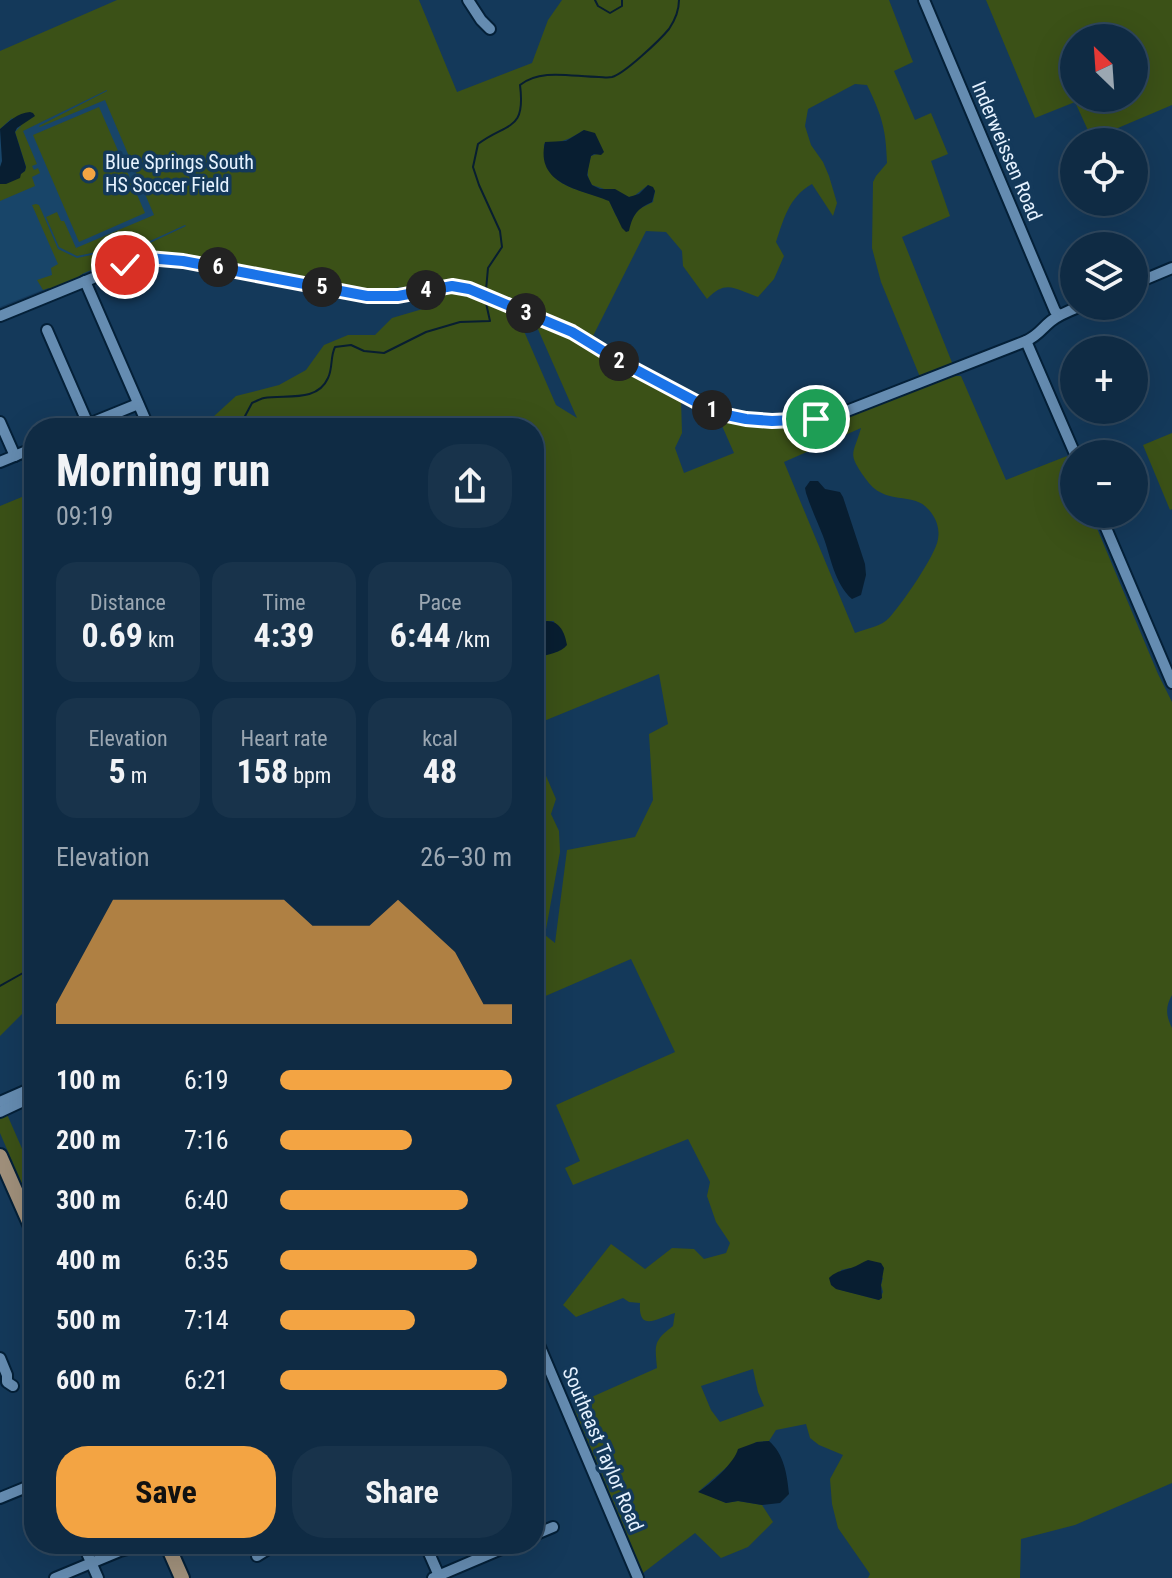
<!DOCTYPE html>
<meta charset="utf-8">
<style>
body{margin:0;font-family:"Roboto Condensed",sans-serif;background:#18334b;color:#f1f3f6;height:100vh;display:flex;flex-direction:column;font-size:30px;white-space:nowrap}
*{box-sizing:border-box;margin:0}
p{font-size:26px;color:#9ba7b2}
.icon{flex:none;width:44px;height:44px;fill:none;stroke:currentColor;stroke-width:2;stroke-linecap:round;stroke-linejoin:round}
.map{position:relative;flex:1;overflow:hidden}
.drawer{position:absolute;left:24px;top:418px;width:520px;height:1136px;display:flex;flex-direction:column;background:#0f2b44;border-radius:32px;box-shadow:0 8px 32px #0002,0 0 0 2px #2f475d}
.drawer>*{flex:none}
.needle{width:52px;rotate:335deg}
.buttons{position:absolute;left:1060px;top:24px;display:grid;gap:16px}
.buttons a{display:grid;place-items:center;width:88px;height:88px;border-radius:50%;background:#0f2b44;box-shadow:0 8px 32px #0002,0 0 0 2px #2f475d;font-size:40px}
.pin{position:absolute;display:grid;place-items:center;width:68px;height:68px;color:#fff;margin:-34px;border:4px solid #fff;border-radius:50%;box-shadow:0 2px 8px #0007}
.km{position:absolute;width:40px;height:40px;margin:-20px;border-radius:50%;background:#222;color:#fff;font-size:22px;line-height:40px;text-align:center}
.round{display:grid;place-items:center;flex:none;width:84px;height:84px;border-radius:32px;background:#18334b}
.headline{display:flex;align-items:center;justify-content:space-between;height:136px;padding:0 32px}
h1{font-size:44px;font-weight:700;line-height:60px}
.figures{display:grid;grid-template-columns:repeat(3,1fr);gap:12px;height:136px;padding:8px 32px}
.figures div{display:grid;align-content:center;border-radius:20px;background:#18334b;text-align:center}
.figures b{font-size:34px;font-weight:700}
.figures small{font-size:22px;font-weight:400}
.figures p{font-size:22px}
.chart{height:224px;padding:16px 32px}
.chart p{display:flex;justify-content:space-between}
.chart svg{width:100%;height:144px;margin-top:8px;fill:#f3a443;opacity:.7}
.cta{display:flex;gap:16px;margin-top:auto;padding:16px 32px}
.cta a{flex:1;height:92px;border-radius:32px;background:#f3a443;color:#111;font-size:32px;font-weight:700;line-height:92px;text-align:center}
.cta a+a{background:#18334b;color:#f1f3f6}
ul{padding:0 32px;list-style:none;font-size:26px}
li{display:grid;grid-template-columns:128px 96px 1fr;align-items:center;height:60px}
li i{height:20px;border-radius:10px;background:#f3a443}
.map>svg:first-child{display:block}
.built{fill:#184569}
.green{fill:#3b5117;fill-rule:evenodd}
.water{fill:#081e31}
.lines{fill:none;stroke-linecap:round;stroke-linejoin:round}
.stream{stroke:#081e31;stroke-width:2}
.minor-casing{stroke:#042038;stroke-width:14}
.major-casing{stroke:#042038;stroke-width:18}
.minor{stroke:#658cb1;stroke-width:10}
.major{stroke:#a0907b;stroke-width:14}
.route-casing{stroke:#fff;stroke-width:16}
.route{stroke:#1a73e8;stroke-width:10}
.poi-dot{fill:#f3a443;stroke:#14395a;stroke-width:3}
.labels{text-anchor:middle;dominant-baseline:central;stroke-width:7;stroke-linejoin:round;paint-order:stroke}
.street-label{font-size:20px;fill:#e6f2ff;stroke:#14395a}
.poi-label{font-size:20px;fill:#e6f2ff;stroke:#14395a;text-anchor:start}
</style>
<div class="map">
<svg width="1172" height="1578" viewBox="0 0 1172 1578">
<rect width="100%" height="100%" fill="#14395a"/>
<path class="built" d="M 216,16 L 287,190 L 155,245 L 126,251 L 105,265 L 0,307 L 0,105 Z"/>
<g class="green">
<path d="M 117,0 L 419,0 L 457,92 L 532,63 L 548,20 L 562,0 L 889,0 L 913,62 L 894,71 L 915,120 L 931,113 L 948,154 L 931,161 L 950,216 L 902,237 L 953,365 L 920,377 L 881,282 L 872,248 L 873,182 L 876,176 L 887,163 C 886,129 882,116 867,85 L 855,84 L 808,109 L 805,126 L 811,145 L 823,162 L 829,176 L 837,203 L 833,216 L 812,184 C 789,197 784,218 776,242 L 784,256 L 774,279 L 758,297 C 735,289 726,279 707,299 L 683,266 L 682,251 L 666,232 L 646,231 L 593,336 L 523,302 L 462,281 L 375,290 L 173,255 L 152,255 L 149,246 C 126,248 121,258 102,266 C 91,270 82,272 74,281 L 66,282 L 48,291 L 49,288 L 43,290 L 37,280 L 52,275 L 51,268 L 58,264 L 32,205 L 36,204 L 39,205 L 58,249 L 77,258 L 150,243 L 186,226 L 185,225 L 150,241 L 77,256 L 59,247 L 46,217 L 57,212 L 61,221 L 64,221 L 76,248 L 154,215 L 105,100 L 40,127 L 39,126 L 107,91 L 107,90 L 23,131 L 37,164 L 32,166 L 34,170 L 38,168 L 40,173 L 32,177 L 35,186 L 0,201 L 0,184 L 2,184 L 25,171 L 26,167 L 15,132 L 21,126 L 12,118 L 0,129 L 0,132 L 0,51 ZM 584,130 L 597,154 L 591,156 C 588,167 585,175 592,185 L 629,197 L 634,196 L 648,185 L 655,191 L 653,202 L 639,209 L 631,220 L 616,216 L 609,200 C 577,188 542,188 544,144 C 551,141 555,143 562,141 C 570,139 577,134 584,130 Z"/>
<path d="M 986,0 L 1172,0 L 1172,105 L 1092,139 L 1075,102 L 1035,118 ZM 1074,38 L 1134,38 L 1134,98 L 1074,98 Z"/>
<path d="M 99,107 L 145,213 L 79,242 L 33,135 Z"/>
<path d="M 454,292 L 469,295 L 517,315 L 556,405 L 577,418 L 537,327 L 543,325 L 578,340 L 681,399 L 682,433 L 675,448 L 684,473 L 734,453 L 719,419 L 759,425 L 793,426 L 824,423 L 954,376 L 961,376 L 1006,480 L 1067,456 L 1074,473 L 1074,514 L 1091,514 L 1158,674 L 1172,702 L 1172,995 C 1165,1007 1166,1016 1172,1028 L 1172,1483 L 1075,1525 L 1021,1539 L 1020,1578 L 868,1578 L 870,1574 L 838,1528 L 832,1504 L 830,1479 L 843,1455 L 819,1445 L 810,1438 L 806,1424 L 776,1430 L 769,1441 L 756,1442 L 699,1491 L 726,1503 L 738,1501 L 762,1505 L 773,1522 L 748,1547 L 721,1558 L 695,1533 L 643,1573 L 575,1411 L 576,1404 L 657,1368 C 655,1345 653,1341 673,1326 L 675,1313 C 658,1318 638,1333 640,1303 L 629,1302 L 623,1298 L 576,1317 L 563,1305 L 611,1244 L 645,1269 L 672,1248 L 694,1249 L 704,1259 L 726,1253 L 730,1243 L 716,1222 L 707,1196 L 710,1182 L 688,1139 L 573,1185 L 565,1168 L 580,1161 L 556,1105 L 675,1052 L 631,959 L 534,1001 L 534,748 L 556,799 L 551,814 L 559,831 L 560,852 L 545,935 L 555,943 L 567,850 L 635,837 L 653,800 L 649,734 L 668,724 L 659,674 L 534,725 L 534,656 L 537,657 L 559,651 L 554,621 L 547,621 L 534,625 L 534,428 L 201,428 L 236,396 L 279,385 L 306,370 L 324,345 L 348,335 L 375,335 L 392,318 L 426,308 L 424,297 ZM 861,428 C 853,456 847,452 865,478 C 885,508 913,490 929,510 C 936,518 940,528 938,539 C 936,555 901,605 889,618 C 882,626 866,629 855,633 L 784,462 ZM 850,1268 L 883,1278 L 881,1285 L 883,1292 L 879,1300 L 837,1289 L 841,1270 ZM 753,1369 L 758,1392 L 764,1406 L 720,1422 L 711,1410 L 701,1386 Z"/>
<path d="M 1172,433 L 1172,509 L 1170,510 L 1143,445 Z"/>
<path d="M 34,492 L 34,1002 L 0,1036 L 0,506 Z"/>
<path d="M 6,1112 L 34,1176 L 34,1212 L 0,1133 L 0,1116 Z"/>
</g>
<g class="water">
<path d="M 30,112 L 33,113 L 35,116 L 17,128 L 15,132 L 26,167 L 25,171 L 21,174 L 20,178 L 6,184 L 0,184 L 0,167 L 2,161 L 0,129 C 10,121 17,113 30,112 Z"/>
<path d="M 584,130 L 595,133 L 604,152 L 601,155 L 594,154 L 591,156 L 587,175 L 592,185 L 600,189 L 615,189 L 629,197 L 639,194 L 648,185 L 653,187 L 655,191 L 652,202 C 637,209 633,214 629,231 L 626,232 L 622,228 L 609,201 C 580,189 535,185 545,142 L 566,141 Z"/>
<path d="M 810,481 L 818,481 L 825,489 L 840,492 L 843,497 L 865,564 L 866,575 L 861,595 L 852,599 C 834,583 831,557 823,536 C 817,521 811,508 806,493 L 805,488 Z"/>
<path d="M 547,621 C 560,621 565,633 567,645 C 561,653 546,655 537,657 L 534,656 L 534,625 Z"/>
<path d="M 868,1260 L 881,1263 L 884,1268 L 881,1285 L 882,1298 L 879,1300 L 836,1289 L 831,1285 L 829,1278 C 836,1271 842,1271 851,1268 C 857,1266 863,1262 868,1260 Z"/>
<path d="M 769,1441 C 784,1454 787,1474 789,1494 L 780,1503 L 762,1505 L 738,1501 L 726,1503 L 698,1492 C 710,1485 735,1462 738,1449 L 757,1442 Z"/>
</g>
<g class="lines">
<g class="stream">
<path d="M 595,0 L 598,6 L 610,13 L 622,6 L 622,0"/>
<path d="M 486,290 L 488,268 L 502,247 L 500,231 L 479,185 L 473,167 L 478,144 C 507,122 526,132 520,85 C 541,68 573,77 599,77 C 603,77 607,78 612,77 C 624,74 660,40 669,29 C 675,20 679,10 679,0"/>
<path d="M 232,428 L 244,418 L 252,403 C 256,401 260,399 264,398 C 285,394 317,403 328,378 C 333,368 330,357 335,347 L 351,345 L 364,351 L 384,353 L 426,332 L 460,322 L 490,321 L 486,303"/>
<path d="M 34,765 L 34,773"/>
<path d="M 0,986 L 23,973 L 34,963"/>
</g>
<g class="minor-casing">
<g id="minor">
<path d="M 468,0 L 481,20 L 490,29"/>
<path d="M 924,0 L 1055,311 L 1059,315"/>
<path d="M 85,281 L 149,428"/>
<path d="M 1134,284 L 1172,268"/>
<path d="M 0,316 L 125,265 L 148,258 L 183,261 L 367,296 L 398,296 L 452,286 L 469,289 L 572,332 L 621,362 L 717,413 L 746,419 L 772,421 L 811,420 L 834,416 L 1026,341 C 1039,335 1041,329 1051,321 C 1060,314 1071,310 1081,306"/>
<path d="M 47,330 L 88,424"/>
<path d="M 1026,341 L 1075,454"/>
<path d="M 0,422 L 15,456"/>
<path d="M 79,428 L 138,404"/>
<path d="M 0,462 L 34,448"/>
<path d="M 1100,514 L 1172,683"/>
<path d="M 0,1102 L 34,1087"/>
<path d="M 0,1112 L 34,1096"/>
<path d="M 534,1333 L 638,1578"/>
<path d="M 0,1358 L 7,1375 L 7,1382 L 13,1386"/>
<path d="M 0,1498 L 34,1484"/>
<path d="M 534,1535 L 553,1527"/>
<path d="M 83,1544 L 98,1578"/>
<path d="M 425,1544 L 440,1578"/>
<path d="M 257,1556 L 276,1544"/>
<path d="M 55,1578 L 120,1551 L 147,1544"/>
<path d="M 433,1578 L 513,1544"/>
</g>
</g>
<g class="major-casing">
<g id="major">
<path d="M 0,1156 L 34,1233"/>
<path d="M 167,1544 L 182,1578"/>
</g>
</g>
<use href="#minor" class="minor"/>
<use href="#major" class="major"/>
</g>
<g class="lines">
<g class="route-casing">
<path id="route" d="M 125,265 L 148,258 L 183,261 L 367,296 L 398,296 L 452,286 L 469,289 L 572,332 L 621,362 L 717,413 L 746,419 L 772,421 L 816,419"/>
</g>
<use href="#route" class="route"/>
</g>
<circle class="poi-dot" cx="89" cy="174" r="8"/>
<g class="labels">
<g class="street-label">
<text transform="translate(1007 151) rotate(67)">Inderweissen Road</text>
<text transform="translate(603 1449) rotate(67)">Southeast Taylor Road</text>
</g>
<g class="poi-label">
<text x="105" y="162">Blue Springs South<tspan x="105" dy="23">HS Soccer Field</tspan></text>
</g>
</g>
</svg>
<div class="buttons">
<a><svg class="needle" viewBox="-14 -14 28 28"><path d="M0-13l5 13h-10z" fill="#e53935"/><path d="M0 13l5-13h-10z" fill="#9ba7b2"/></svg></a>
<a><svg class="icon" aria-label="locate" viewBox="0 0 24 24"><circle cx="12" cy="12" r="6"/><path d="M12 2v4M12 18v4M2 12h4M18 12h4"/></svg></a>
<a><svg class="icon" aria-label="layers" viewBox="0 0 24 24"><path d="M12 4l9 5-9 5-9-5zM3 14l9 5 9-5"/></svg></a>
<a>+</a>
<a>−</a>
</div>
<div class="pin" style="left:816px;top:419px;background:#1e9e55"><svg class="icon" aria-label="arrive" viewBox="0 0 24 24"><path d="M6 21V4h12l-3 4 3 4H6"/></svg></div>
<div class="pin" style="left:125px;top:265px;background:#d93025"><svg class="icon" aria-label="check" viewBox="0 0 24 24"><path d="M5 12l5 5 9-10"/></svg></div>
<b class="km" style="left:712px;top:410px">1</b>
<b class="km" style="left:619px;top:361px">2</b>
<b class="km" style="left:526px;top:313px">3</b>
<b class="km" style="left:426px;top:290px">4</b>
<b class="km" style="left:322px;top:287px">5</b>
<b class="km" style="left:218px;top:267px">6</b>
<section class="drawer">
<div class="headline"><div><h1>Morning run</h1><p>09:19</p></div><a class="round"><svg class="icon" aria-label="share" viewBox="0 0 24 24"><path d="M12 15V3M7 8l5-5 5 5M5 13v7h14v-7"/></svg></a></div>
<div class="figures">
<div><p>Distance</p><b>0.69<small> km</small></b></div>
<div><p>Time</p><b>4:39</b></div>
<div><p>Pace</p><b>6:44<small> /km</small></b></div>
</div>
<div class="figures">
<div><p>Elevation</p><b>5<small> m</small></b></div>
<div><p>Heart rate</p><b>158<small> bpm</small></b></div>
<div><p>kcal</p><b>48</b></div>
</div>
<div class="chart"><p><span>Elevation</span>26–30 m</p>
<svg viewBox="0 0 160 44" preserveAspectRatio="none"><path d="M0 44V38L10 22L20 6L30 6L40 6L50 6L60 6L70 6L80 6L90 14L100 14L110 14L120 6L130 14L140 22L150 38L160 38V44z"/></svg>
</div>
<ul>
<li><b>100 m</b>6:19<i style="width:100%"></i></li>
<li><b>200 m</b>7:16<i style="width:57%"></i></li>
<li><b>300 m</b>6:40<i style="width:81%"></i></li>
<li><b>400 m</b>6:35<i style="width:85%"></i></li>
<li><b>500 m</b>7:14<i style="width:58%"></i></li>
<li><b>600 m</b>6:21<i style="width:98%"></i></li>
</ul>
<div class="cta"><a>Save</a><a>Share</a></div>
</section>
</div>
